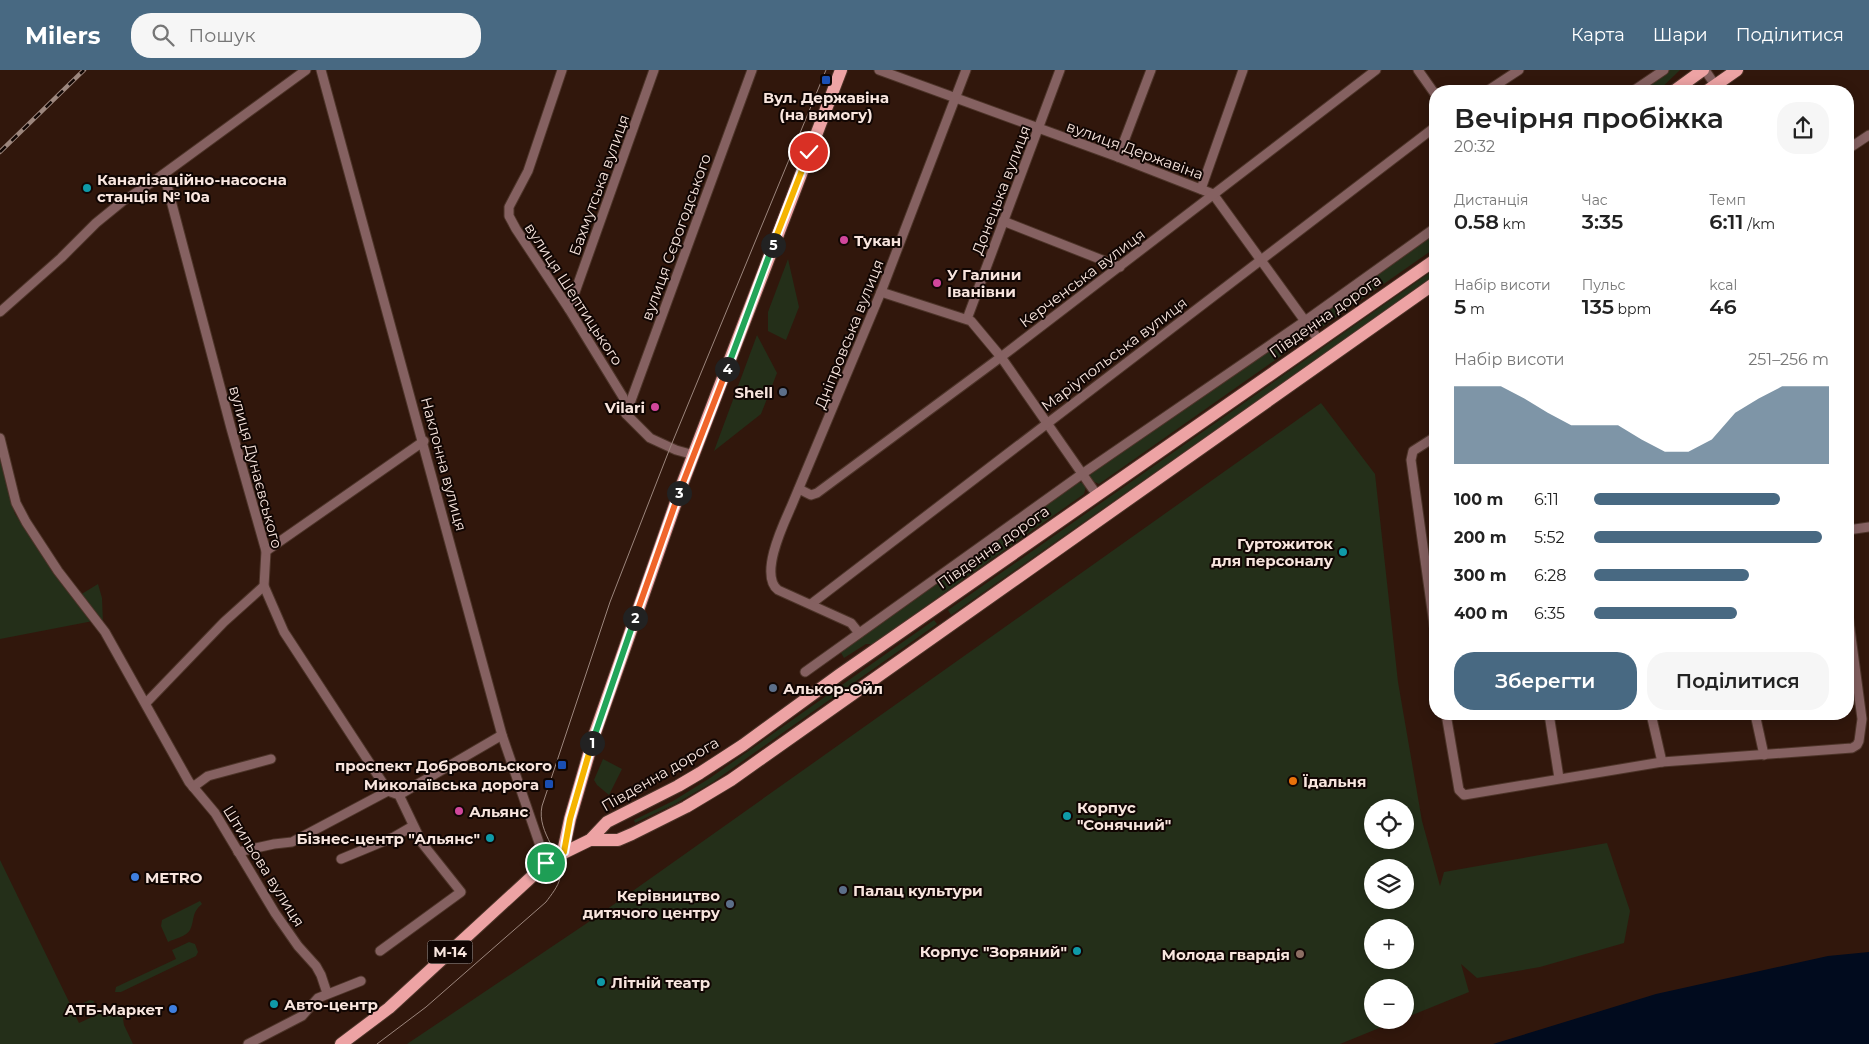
<!DOCTYPE html>
<html lang="uk">
<meta charset="utf-8">
<style>
body{margin:0;font-family:Montserrat,sans-serif;background:#f6f6f6;color:#222;height:100vh;display:flex;flex-direction:column;font-size:19px;white-space:nowrap}
*{box-sizing:border-box;margin:0}
p{font-size:16px;color:#767676}
.icon{flex:none;width:28px;height:28px;fill:none;stroke:currentColor;stroke-width:2;stroke-linecap:round;stroke-linejoin:round}
.map{position:relative;flex:1;overflow:hidden}
.panel{position:absolute;left:1429px;top:15px;width:425px;height:635px;display:flex;flex-direction:column;background:#fff;border-radius:20px;box-shadow:0 2px 12px #0003}
.panel>*{flex:none}
.buttons{position:absolute;left:1364px;top:729px;display:grid;gap:10px}
.buttons a{display:grid;place-items:center;width:50px;height:50px;border-radius:50%;background:#fff;box-shadow:0 2px 12px #0003;font-size:25px}
.pin{position:absolute;display:grid;place-items:center;width:42px;height:42px;color:#fff;margin:-21px;border:2px solid #fff;border-radius:50%;box-shadow:0 1px 5px #0007}
.km{position:absolute;width:25px;height:25px;margin:-12px;border-radius:50%;background:#222;color:#fff;font-size:14px;line-height:25px;text-align:center}
.round{display:grid;place-items:center;flex:none;width:52px;height:52px;border-radius:20px;background:#f6f6f6}
.headline{display:flex;align-items:center;justify-content:space-between;height:85px;padding:0 25px}
h1{font-size:28px;font-weight:600;line-height:38px}
.metrics{display:grid;grid-template-columns:repeat(3,1fr);gap:8px;height:85px;padding:5px 25px}
.metrics div{display:grid;align-content:center}
.metrics b{font-size:21px;font-weight:600}
.metrics small{font-size:14px;font-weight:400}
.metrics p{font-size:14px}
.chart{height:140px;padding:10px 25px}
.chart p{display:flex;justify-content:space-between}
.chart svg{width:100%;height:90px;margin-top:5px;fill:#486982;opacity:.7}
.action{display:flex;gap:10px;margin-top:auto;padding:10px 25px}
.action a{flex:1;height:58px;border-radius:20px;background:#486982;color:#fff;font-size:20px;font-weight:600;line-height:58px;text-align:center}
.action a+a{background:#f6f6f6;color:#222}
ul{padding:0 25px;list-style:none;font-size:16px}
li{display:grid;grid-template-columns:80px 60px 1fr;align-items:center;height:38px}
li i{height:12px;border-radius:6px;background:#486982}
header{display:flex;align-items:center;gap:30px;box-sizing:border-box;height:70px;padding:0 25px;background:#486982;color:#fff}
header strong{font-size:24px}
nav{display:flex;gap:28px;margin-inline-start:auto;font-size:18px}
.search{width:350px;height:45px;background:#f6f6f6;display:flex;align-items:center;gap:12px;box-sizing:border-box;padding:0 18px;border-radius:20px;color:#767676;font-size:19px}
.map>svg:first-child{display:block}
.green{fill:#242f19;fill-rule:evenodd}
.water{fill:#010b1e}
.lines{fill:none;stroke-linecap:round;stroke-linejoin:round}
.minor-casing{stroke:#4d3429;stroke-width:11}
.primary-casing{stroke:#4d3429;stroke-width:14}
.minor{stroke:#856161;stroke-width:9}
.primary{stroke:#eda3a4;stroke-width:12}
.tram{stroke:#9c867d;stroke-width:1}
.rail-casing{stroke:#9c867d;stroke-width:4.5}
.rail{stroke:#110603;stroke-width:2.5;stroke-dasharray:8;stroke-linecap:butt}
.split-1-casing{stroke:#fff;stroke-width:10}
.split-2-casing{stroke:#fff;stroke-width:10}
.split-3-casing{stroke:#fff;stroke-width:10}
.split-4-casing{stroke:#fff;stroke-width:10}
.split-5-casing{stroke:#fff;stroke-width:10}
.split-6-casing{stroke:#fff;stroke-width:10}
.split-1{stroke:#f5b400;stroke-width:6}
.split-2{stroke:#22a559;stroke-width:6}
.split-3{stroke:#f0652b;stroke-width:6}
.split-4{stroke:#f0652b;stroke-width:6}
.split-5{stroke:#22a559;stroke-width:6}
.split-6{stroke:#f5b400;stroke-width:6}
.transit-dot{fill:#1a4fb4;stroke:#110603;stroke-width:2}
.culture-dot{fill:#0f9aa8;stroke:#110603;stroke-width:2}
.hotel-dot{fill:#d1479c;stroke:#110603;stroke-width:2}
.service-dot{fill:#5c6f8a;stroke:#110603;stroke-width:2}
.food-dot{fill:#e8710a;stroke:#110603;stroke-width:2}
.shop-dot{fill:#3f7fe0;stroke:#110603;stroke-width:2}
.education-dot{fill:#8d6e63;stroke:#110603;stroke-width:2}
.labels{text-anchor:middle;dominant-baseline:central;stroke-width:4;stroke-linejoin:round;paint-order:stroke}
.shield{fill:#110603;stroke:#b3a29c;stroke-width:1}
.shield-label{font-size:14px;font-weight:bold;fill:#f8e5de}
.poi-label{font-size:15px;font-weight:bold;fill:#f8e5de;stroke:#110603;text-anchor:start}
.street-label{font-size:15px;fill:#f8e5de;stroke:#110603}
</style>
<header>
<strong>Milers</strong>
<div class="search"><svg class="icon" aria-label="search" viewBox="0 0 24 24"><circle cx="10" cy="10" r="6"/><path d="M15 15l6 6"/></svg>Пошук</div>
<nav><a>Карта</a><a>Шари</a><a>Поділитися</a></nav>
</header>
<div class="map">
<svg width="1869" height="974" viewBox="0 0 1869 974">
<rect width="100%" height="100%" fill="#31170c"/>
<g class="green">
<path d="M 1669,0 L 1680,0 L 1658,21 L 1638,21 Z"/>
<path d="M 1435,163 L 1435,178 L 1321,258 L 1314,252 L 1314,249 Z"/>
<path d="M 788,189 L 799,237 L 786,270 L 768,261 L 768,242 Z"/>
<path d="M 1435,199 L 1435,206 L 951,545 L 948,540 Z"/>
<path d="M 1302,256 L 1307,261 L 1308,267 L 1099,414 L 1090,410 L 1089,404 Z"/>
<path d="M 757,265 L 777,303 L 761,344 L 714,381 Z"/>
<path d="M 1321,333 L 1375,404 L 1398,612 L 1422,751 L 1440,816 L 1444,802 L 1607,773 L 1630,841 L 1624,873 L 1540,897 L 1477,908 L 1461,894 L 1469,922 L 1405,948 L 1405,918 L 1372,918 L 1372,950 L 1399,950 L 1340,974 L 407,974 L 596,847 ZM 1372,738 L 1405,738 L 1405,770 L 1372,770 ZM 1372,798 L 1405,798 L 1405,830 L 1372,830 ZM 1372,858 L 1405,858 L 1405,890 L 1372,890 Z"/>
<path d="M 0,389 L 15,444 L 93,551 L 0,569 Z"/>
<path d="M 1077,412 L 1083,413 L 1086,417 L 1084,424 L 872,574 L 866,574 L 844,588 L 840,581 Z"/>
<path d="M 98,514 L 102,528 L 103,554 L 80,525 Z"/>
<path d="M 934,550 L 937,554 L 713,712 L 675,734 L 635,753 L 634,750 L 673,731 L 710,708 Z"/>
<path d="M 603,689 L 622,699 L 609,725 L 597,715 L 594,710 Z"/>
<path d="M 0,790 L 72,938 L 90,930 L 94,931 L 93,936 L 75,945 L 79,953 L 118,935 L 121,936 L 124,955 L 133,974 L 0,974 Z"/>
<path d="M 200,831 L 202,834 C 191,843 195,850 190,860 C 187,866 174,869 168,872 L 161,856 L 162,850 Z"/>
<path d="M 189,872 L 195,874 L 198,882 L 196,886 L 121,922 L 115,922 L 116,917 L 176,889 L 172,880 Z"/>
</g>
<path class="water" d="M 1869,882 L 1869,974 L 1493,974 L 1656,924 L 1828,886 Z"/>
<g class="lines">
<g class="minor-casing">
<g id="minor">
<path d="M 321,0 L 502,665 L 546,793"/>
<path d="M 562,0 L 528,101 L 509,137 L 509,146 L 516,159 L 569,239 L 623,327 L 626,344 L 650,368 L 676,380 L 694,385"/>
<path d="M 879,0 L 1118,87 L 1213,124 L 1318,269"/>
<path d="M 1418,0 L 1435,24"/>
<path d="M 1705,0 L 1719,21"/>
<path d="M 1487,21 L 1519,0"/>
<path d="M 1633,21 L 1664,0"/>
<path d="M 1848,79 L 1869,65"/>
<path d="M 1118,87 L 1151,0"/>
<path d="M 164,104 L 231,358 L 266,481 L 264,516 L 284,562 L 388,721 L 399,725 L 422,773 L 461,822 L 380,881"/>
<path d="M 1201,119 L 1243,0"/>
<path d="M 1003,151 L 1120,197"/>
<path d="M 881,222 L 971,251 L 1001,287 L 1097,425"/>
<path d="M 569,239 L 654,0"/>
<path d="M 0,242 L 61,188 L 96,153 L 123,131 L 154,111 L 306,0"/>
<path d="M 967,249 L 1060,0"/>
<path d="M 626,344 L 752,0"/>
<path d="M 1435,367 L 1413,381 L 1411,390 L 1435,562"/>
<path d="M 0,368 L 16,433 L 26,452 L 58,501 L 105,562 L 189,712 L 215,743 L 275,843 L 298,876 L 316,896 L 321,905 L 327,923"/>
<path d="M 799,419 L 811,425 L 817,423 L 1001,287 L 1376,0"/>
<path d="M 1848,460 L 1869,457"/>
<path d="M 266,481 L 424,371"/>
<path d="M 811,534 L 1435,57"/>
<path d="M 859,563 L 851,553 L 778,520 C 759,505 783,455 791,437 L 881,222 L 966,0"/>
<path d="M 805,602 L 1082,404 L 1305,251 L 1435,158"/>
<path d="M 146,633 L 224,552 L 264,516"/>
<path d="M 1446,644 L 1459,720 L 1464,725 L 1662,692 L 1852,678 L 1857,675 L 1859,671 L 1862,649 L 1848,544"/>
<path d="M 1549,644 L 1559,708"/>
<path d="M 1651,644 L 1662,692"/>
<path d="M 1755,644 L 1764,685"/>
<path d="M 193,717 L 208,706 L 271,689"/>
<path d="M 399,725 L 502,665"/>
<path d="M 238,782 L 274,774 L 292,772 L 388,721"/>
<path d="M 341,789 L 394,767 L 413,756"/>
<path d="M 248,974 L 302,946 L 318,928 L 361,911"/>
</g>
</g>
<g class="primary-casing">
<g id="primary">
<path d="M 1674,21 L 1703,0"/>
<path d="M 1707,21 L 1737,0"/>
<path d="M 590,770 L 618,770 L 632,764 L 686,737 L 731,710 L 1435,213"/>
<path d="M 563,782 L 570,749 L 595,663 L 683,412 L 841,0"/>
<path d="M 341,974 L 389,938 L 551,789 L 590,770 L 607,752 L 678,716 L 700,703 L 743,675 L 839,605 L 1435,190"/>
</g>
</g>
<use href="#minor" class="minor"/>
<use href="#primary" class="primary"/>
<path class="tram" d="M 377,974 L 426,937 L 546,832 C 551,825 558,817 560,808 C 565,785 536,764 542,736 L 610,532 L 670,378 L 826,0"/>
<g class="rail-casing">
<path id="rail" d="M 0,82 L 84,0"/>
</g>
<use href="#rail" class="rail"/>
</g>
<g class="lines">
<g class="split-1-casing">
<path id="split-1" d="M 546,793 L 564,782 L 570,749 L 592,673"/>
</g>
<g class="split-2-casing">
<path id="split-2" d="M 592,673 L 635,548"/>
</g>
<g class="split-3-casing">
<path id="split-3" d="M 635,548 L 679,423"/>
</g>
<g class="split-4-casing">
<path id="split-4" d="M 679,423 L 727,299"/>
</g>
<g class="split-5-casing">
<path id="split-5" d="M 727,299 L 773,175"/>
</g>
<g class="split-6-casing">
<path id="split-6" d="M 773,175 L 809,82"/>
</g>
<use href="#split-1" class="split-1"/>
<use href="#split-2" class="split-2"/>
<use href="#split-3" class="split-3"/>
<use href="#split-4" class="split-4"/>
<use href="#split-5" class="split-5"/>
<use href="#split-6" class="split-6"/>
</g>
<g class="transit-dot">
<rect x="821" y="5" width="10" height="10" rx="2.5"/>
<rect x="557" y="690" width="10" height="10" rx="2.5"/>
<rect x="544" y="709" width="10" height="10" rx="2.5"/>
</g>
<g class="culture-dot">
<circle cx="87" cy="118" r="5"/>
<circle cx="1343" cy="482" r="5"/>
<circle cx="1067" cy="746" r="5"/>
<circle cx="490" cy="768" r="5"/>
<circle cx="1077" cy="881" r="5"/>
<circle cx="601" cy="912" r="5"/>
<circle cx="274" cy="934" r="5"/>
</g>
<g class="hotel-dot">
<circle cx="844" cy="170" r="5"/>
<circle cx="937" cy="213" r="5"/>
<circle cx="655" cy="337" r="5"/>
<circle cx="459" cy="741" r="5"/>
</g>
<g class="service-dot">
<circle cx="783" cy="322" r="5"/>
<circle cx="773" cy="618" r="5"/>
<circle cx="843" cy="820" r="5"/>
<circle cx="730" cy="834" r="5"/>
</g>
<circle class="food-dot" cx="1293" cy="711" r="5"/>
<g class="shop-dot">
<circle cx="135" cy="807" r="5"/>
<circle cx="173" cy="939" r="5"/>
</g>
<circle class="education-dot" cx="1300" cy="884" r="5"/>
<g class="labels">
<rect class="shield" x="427.5" y="870.5" width="45" height="23" rx="4"/>
<g class="shield-label">
<text x="450" y="882">М-14</text>
</g>
<g class="poi-label">
<text x="826" y="27" text-anchor="middle">Вул. Державіна<tspan x="826" dy="17">(на вимогу)</tspan></text>
<text x="97" y="109">Каналізаційно-насосна<tspan x="97" dy="17">станція № 10а</tspan></text>
<text x="854" y="170">Тукан</text>
<text x="947" y="204">У Галини<tspan x="947" dy="17">Іванівни</tspan></text>
<text x="773" y="322" text-anchor="end">Shell</text>
<text x="645" y="337" text-anchor="end">Vilari</text>
<text x="1333" y="473" text-anchor="end">Гуртожиток<tspan x="1333" dy="17">для персоналу</tspan></text>
<text x="783" y="618">Алькор-Ойл</text>
<text x="552" y="695" text-anchor="end">проспект Добровольского</text>
<text x="1303" y="711">Їдальня</text>
<text x="539" y="714" text-anchor="end">Миколаївська дорога</text>
<text x="1077" y="737">Корпус<tspan x="1077" dy="17">"Сонячний"</tspan></text>
<text x="469" y="741">Альянс</text>
<text x="480" y="768" text-anchor="end">Бізнес-центр "Альянс"</text>
<text x="145" y="807">METRO</text>
<text x="853" y="820">Палац культури</text>
<text x="720" y="825" text-anchor="end">Керівництво<tspan x="720" dy="17">дитячого центру</tspan></text>
<text x="1067" y="881" text-anchor="end">Корпус "Зоряний"</text>
<text x="1290" y="884" text-anchor="end">Молода гвардія</text>
<text x="611" y="912">Літній театр</text>
<text x="284" y="934">Авто-центр</text>
<text x="163" y="939" text-anchor="end">АТБ-Маркет</text>
</g>
<g class="street-label">
<text transform="translate(1135 80) rotate(20)">вулиця Державіна</text>
<text transform="translate(599 115) rotate(-70)">Бахмутська вулиця</text>
<text transform="translate(1001 120) rotate(-69)">Донецька вулиця</text>
<text transform="translate(676 167) rotate(-70)">вулиця Сєрогодського</text>
<text transform="translate(1082 208) rotate(-37)">Керченська вулиця</text>
<text transform="translate(574 224) rotate(57)">вулиця Шептицького</text>
<text transform="translate(1325 246) rotate(-35)">Південна дорога</text>
<text transform="translate(849 264) rotate(-68)">Дніпровська вулиця</text>
<text transform="translate(1114 284) rotate(-37)">Маріупольська вулиця</text>
<text transform="translate(444 394) rotate(75)">Наклонна вулиця</text>
<text transform="translate(256 397) rotate(75)">вулиця Дунаєвського</text>
<text transform="translate(993 477) rotate(-35)">Південна дорога</text>
<text transform="translate(660 704) rotate(-30)">Південна дорога</text>
<text transform="translate(264 796) rotate(58)">Штильова вулиця</text>
</g>
</g>
</svg>
<div class="buttons">
<a><svg class="icon" aria-label="locate" viewBox="0 0 24 24"><circle cx="12" cy="12" r="6"/><path d="M12 2v4M12 18v4M2 12h4M18 12h4"/></svg></a>
<a><svg class="icon" aria-label="layers" viewBox="0 0 24 24"><path d="M12 4l9 5-9 5-9-5zM3 14l9 5 9-5"/></svg></a>
<a>+</a>
<a>−</a>
</div>
<div class="pin" style="left:546px;top:793px;background:#1e9e55"><svg class="icon" aria-label="arrive" viewBox="0 0 24 24"><path d="M6 21V4h12l-3 4 3 4H6"/></svg></div>
<div class="pin" style="left:809px;top:82px;background:#d93025"><svg class="icon" aria-label="check" viewBox="0 0 24 24"><path d="M5 12l5 5 9-10"/></svg></div>
<b class="km" style="left:592px;top:673px">1</b>
<b class="km" style="left:635px;top:548px">2</b>
<b class="km" style="left:679px;top:423px">3</b>
<b class="km" style="left:727px;top:299px">4</b>
<b class="km" style="left:773px;top:175px">5</b>
<section class="panel">
<div class="headline"><div><h1>Вечірня пробіжка</h1><p>20:32</p></div><a class="round"><svg class="icon" aria-label="share" viewBox="0 0 24 24"><path d="M12 15V3M7 8l5-5 5 5M5 13v7h14v-7"/></svg></a></div>
<div class="metrics">
<div><p>Дистанція</p><b>0.58<small> km</small></b></div>
<div><p>Час</p><b>3:35</b></div>
<div><p>Темп</p><b>6:11<small> /km</small></b></div>
</div>
<div class="metrics">
<div><p>Набір висоти</p><b>5<small> m</small></b></div>
<div><p>Пульс</p><b>135<small> bpm</small></b></div>
<div><p>kcal</p><b>46</b></div>
</div>
<div class="chart"><p><span>Набір висоти</span>251–256 m</p>
<svg viewBox="0 0 160 44" preserveAspectRatio="none"><path d="M0 44V6L10 6L20 6L30 12L40 19L50 25L60 25L70 25L80 32L90 38L100 38L110 32L120 19L130 12L140 6L150 6L160 6V44z"/></svg>
</div>
<ul>
<li><b>100 m</b>6:11<i style="width:79%"></i></li>
<li><b>200 m</b>5:52<i style="width:97%"></i></li>
<li><b>300 m</b>6:28<i style="width:66%"></i></li>
<li><b>400 m</b>6:35<i style="width:61%"></i></li>
</ul>
<div class="action"><a>Зберегти</a><a>Поділитися</a></div>
</section>
</div>
